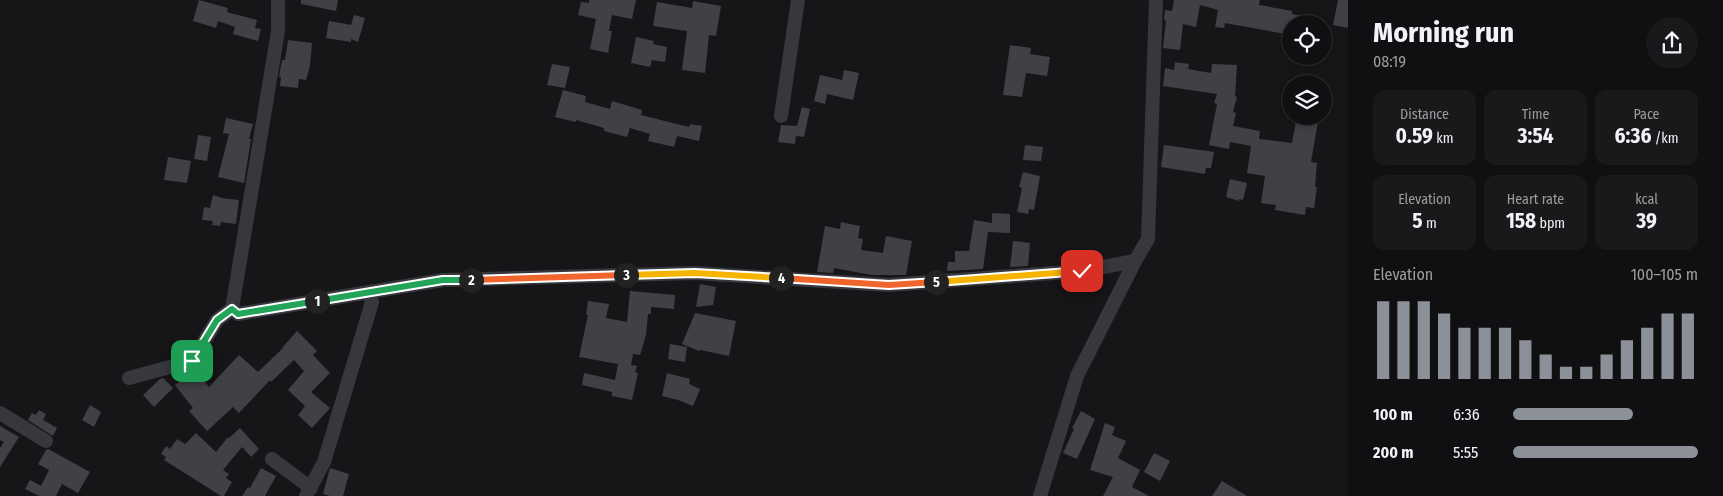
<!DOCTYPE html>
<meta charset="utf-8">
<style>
body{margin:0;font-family:"Fira Sans Condensed",sans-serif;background:#19191b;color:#f1f3f6;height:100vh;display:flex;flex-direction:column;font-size:19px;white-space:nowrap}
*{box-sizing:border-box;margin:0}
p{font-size:16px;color:#9c9d9f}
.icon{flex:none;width:28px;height:28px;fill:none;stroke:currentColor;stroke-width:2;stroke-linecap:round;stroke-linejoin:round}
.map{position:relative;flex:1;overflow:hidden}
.side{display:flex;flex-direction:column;background:#101012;width:375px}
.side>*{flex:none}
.tools{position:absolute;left:1282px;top:15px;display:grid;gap:10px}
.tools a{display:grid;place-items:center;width:50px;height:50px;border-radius:50%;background:#101012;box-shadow:0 2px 8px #0003,0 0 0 1px #303032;font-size:25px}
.pin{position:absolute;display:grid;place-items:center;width:42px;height:42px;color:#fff;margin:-21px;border-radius:10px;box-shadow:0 2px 8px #0006}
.km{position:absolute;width:25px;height:25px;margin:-12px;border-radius:50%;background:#222;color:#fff;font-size:14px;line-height:25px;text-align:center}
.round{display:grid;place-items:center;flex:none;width:52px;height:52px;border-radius:26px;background:#19191b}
.overview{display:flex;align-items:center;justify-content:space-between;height:85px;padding:0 25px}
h1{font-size:28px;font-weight:700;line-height:38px}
.stats{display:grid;grid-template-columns:repeat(3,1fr);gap:8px;height:85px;padding:5px 25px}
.stats div{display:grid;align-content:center;border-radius:12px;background:#19191b;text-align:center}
.stats b{font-size:21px;font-weight:700}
.stats small{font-size:14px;font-weight:400}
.stats p{font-size:14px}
.chart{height:140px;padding:10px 25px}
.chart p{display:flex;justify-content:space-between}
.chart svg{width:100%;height:90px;margin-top:5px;stroke:#8c9099;stroke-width:6}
ul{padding:0 25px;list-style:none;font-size:16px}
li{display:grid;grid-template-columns:80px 60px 1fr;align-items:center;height:38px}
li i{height:12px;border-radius:6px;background:#8c9099}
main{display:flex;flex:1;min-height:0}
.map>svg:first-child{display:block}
.building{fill:#404145}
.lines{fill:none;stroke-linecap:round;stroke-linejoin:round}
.minor{stroke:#37383d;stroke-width:14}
.split-1-casing{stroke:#fff;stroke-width:10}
.split-2-casing{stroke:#fff;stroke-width:10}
.split-3-casing{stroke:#fff;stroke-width:10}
.split-4-casing{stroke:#fff;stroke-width:10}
.split-5-casing{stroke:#fff;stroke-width:10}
.split-6-casing{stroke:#fff;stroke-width:10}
.split-1{stroke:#22a559;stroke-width:6}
.split-2{stroke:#22a559;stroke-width:6}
.split-3{stroke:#f0652b;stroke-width:6}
.split-4{stroke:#f5b400;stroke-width:6}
.split-5{stroke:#f0652b;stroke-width:6}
.split-6{stroke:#f5b400;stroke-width:6}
</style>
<main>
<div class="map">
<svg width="1348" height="496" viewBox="0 0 1348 496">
<rect width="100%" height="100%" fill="#161618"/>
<g class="building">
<path d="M 199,0 L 228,8 L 227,12 L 257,20 L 255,28 L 261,29 L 258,41 L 233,34 L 235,27 L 218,21 L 216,28 L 193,21 Z"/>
<path d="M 301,0 L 338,0 L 336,11 L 301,4 Z"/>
<path d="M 589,0 L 636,0 L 632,19 L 612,15 L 609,31 L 612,31 L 608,53 L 590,49 L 596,19 L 578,15 L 581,2 L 589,3 Z"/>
<path d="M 1174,0 L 1260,0 L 1259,5 L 1292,11 L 1292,14 L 1324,20 L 1323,24 L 1291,24 L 1291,35 L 1225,23 L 1224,28 L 1215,27 L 1218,10 L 1200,5 L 1196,27 L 1183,24 L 1180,50 L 1163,48 L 1166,21 L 1164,20 L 1165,10 L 1172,11 Z"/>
<path d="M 1338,0 L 1348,0 L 1348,28 L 1333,25 Z"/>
<path d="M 693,1 L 721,6 L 716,36 L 709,35 L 705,73 L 682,70 L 687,31 L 653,26 L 657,2 L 692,8 Z"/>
<path d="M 354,15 L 365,18 L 358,42 L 351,39 L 351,42 L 326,38 L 329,21 L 351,25 Z"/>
<path d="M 636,37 L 654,41 L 653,44 L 667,47 L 665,62 L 652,60 L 650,67 L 631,63 Z"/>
<path d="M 288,40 L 312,43 L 310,66 L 306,80 L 299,79 L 298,88 L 280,86 L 281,77 L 279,77 L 282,60 L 285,60 Z"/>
<path d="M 1010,45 L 1031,48 L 1030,54 L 1050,57 L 1047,76 L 1026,73 L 1022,97 L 1003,95 Z"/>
<path d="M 1175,62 L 1189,64 L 1188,69 L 1211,73 L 1212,64 L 1237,65 L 1235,96 L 1237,97 L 1233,112 L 1236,113 L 1233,126 L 1260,131 L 1259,139 L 1292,143 L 1297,116 L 1319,116 L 1311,162 L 1317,163 L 1315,187 L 1317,187 L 1314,208 L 1306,207 L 1305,215 L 1275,210 L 1276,205 L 1261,203 L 1265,176 L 1247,173 L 1251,146 L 1230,142 L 1229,149 L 1209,145 L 1217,104 L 1214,103 L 1217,94 L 1163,86 L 1165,68 L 1174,70 Z"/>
<path d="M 552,64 L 570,67 L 565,88 L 547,85 Z"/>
<path d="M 844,70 L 859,73 L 853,100 L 827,94 L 825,104 L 814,101 L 820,75 L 842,80 Z"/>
<path d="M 563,90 L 586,96 L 585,102 L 610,109 L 612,101 L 642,110 L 641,115 L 689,127 L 690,124 L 702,126 L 699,141 L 677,136 L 674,147 L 648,141 L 650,134 L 630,128 L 627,137 L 604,131 L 604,128 L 576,120 L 576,122 L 555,117 Z"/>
<path d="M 802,107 L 810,109 L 804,137 L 796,136 L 795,144 L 778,142 L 781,125 L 797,126 Z"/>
<path d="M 226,118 L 253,124 L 249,139 L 251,139 L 244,183 L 218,177 L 229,134 L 223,133 Z"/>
<path d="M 198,135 L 211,137 L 207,161 L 194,159 Z"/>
<path d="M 1025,145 L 1043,147 L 1041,161 L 1023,160 Z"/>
<path d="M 1164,145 L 1214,152 L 1211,168 L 1206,168 L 1205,174 L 1161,167 Z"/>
<path d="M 168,157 L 191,161 L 187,183 L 164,180 Z"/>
<path d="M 1023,172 L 1040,176 L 1034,210 L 1029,209 L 1028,214 L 1017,212 L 1022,188 L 1019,187 Z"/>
<path d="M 1230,179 L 1247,183 L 1243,200 L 1239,199 L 1239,201 L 1226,197 Z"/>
<path d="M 213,195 L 222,198 L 239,200 L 236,224 L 221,222 L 220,226 L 212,225 L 213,221 L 202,220 L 204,207 L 210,208 Z"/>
<path d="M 992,213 L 1010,214 L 1010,233 L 988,232 L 983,269 L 947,271 L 948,262 L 955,262 L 955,251 L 969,251 L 974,220 L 992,223 Z"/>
<path d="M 841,222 L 860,226 L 858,238 L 863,239 L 861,250 L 883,253 L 886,236 L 912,241 L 906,275 L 872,275 L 834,268 L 833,273 L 817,272 L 825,226 L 840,229 Z"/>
<path d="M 1013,241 L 1030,243 L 1028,266 L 1010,267 Z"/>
<path d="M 700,284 L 716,287 L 713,305 L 696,307 Z"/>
<path d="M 630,291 L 675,295 L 674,309 L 651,307 L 651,314 L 648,314 L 646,335 L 640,355 L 633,354 L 631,365 L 637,366 L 635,372 L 638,373 L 632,400 L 612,396 L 612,392 L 582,385 L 584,373 L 615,380 L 618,364 L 579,357 L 588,315 L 586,315 L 588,301 L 609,304 L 606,318 L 627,322 Z"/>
<path d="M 695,313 L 736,321 L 729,356 L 700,350 L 699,351 L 682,344 Z"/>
<path d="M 297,331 L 317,351 L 313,355 L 330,373 L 311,392 L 330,408 L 312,428 L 298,415 L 305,406 L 288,390 L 304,371 L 294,360 L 271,382 L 270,380 L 239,413 L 233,407 L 207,431 L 189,411 L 193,408 L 175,385 L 183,379 L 186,383 L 193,377 L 197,382 L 202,378 L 209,387 L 239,355 L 258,372 L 283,348 L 282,348 Z"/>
<path d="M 670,344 L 687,347 L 685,362 L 668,359 Z"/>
<path d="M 667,373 L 690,379 L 689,384 L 700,389 L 693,406 L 678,400 L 662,396 Z"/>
<path d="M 163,378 L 173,388 L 154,407 L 143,395 L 160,379 Z"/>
<path d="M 90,405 L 101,412 L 94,427 L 82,420 Z"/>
<path d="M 39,410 L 46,414 L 43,420 L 57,428 L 53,436 L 28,420 L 32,413 L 36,415 Z"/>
<path d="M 1081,411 L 1095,419 L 1077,459 L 1063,453 L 1074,429 L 1072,428 Z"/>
<path d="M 1105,423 L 1115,427 L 1112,435 L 1126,441 L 1118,458 L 1140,470 L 1132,487 L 1149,496 L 1103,496 L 1113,477 L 1090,470 Z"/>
<path d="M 0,426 L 19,437 L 0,467 L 0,448 L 4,442 L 0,440 Z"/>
<path d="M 240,428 L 259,449 L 251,457 L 242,447 L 223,470 L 229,474 L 226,478 L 232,482 L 224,496 L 221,496 L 164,460 L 166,457 L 161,454 L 166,446 L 170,449 L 177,439 L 185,444 L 196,433 L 216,452 L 228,437 L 229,438 Z"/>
<path d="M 48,449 L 90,472 L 78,493 L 62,484 L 56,496 L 39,496 L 25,489 L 30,480 L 41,486 L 49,470 L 38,464 L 46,450 Z"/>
<path d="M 1154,453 L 1170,461 L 1160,481 L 1144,472 Z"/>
<path d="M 261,468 L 276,476 L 265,496 L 242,496 L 248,487 L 250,488 Z"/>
<path d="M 330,468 L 349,474 L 343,496 L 330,496 L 323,494 Z"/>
<path d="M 1222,481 L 1247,496 L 1212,496 Z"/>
</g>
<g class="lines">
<g class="minor">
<path d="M 278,0 L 278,31 L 232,309 L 238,314 L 369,292 L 372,302 L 324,462 L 306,496"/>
<path d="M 781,116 L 798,0"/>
<path d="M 369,292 L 443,280 L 695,273 L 889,285 L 1082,271 L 1135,261 L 1148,239 L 1156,0"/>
<path d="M 129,378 L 192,361 L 217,320 L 232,309"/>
<path d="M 0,413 L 46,441"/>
<path d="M 272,459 L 311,488"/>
<path d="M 1040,496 L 1077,376 L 1135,261"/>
</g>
</g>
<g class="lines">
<g class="split-1-casing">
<path id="split-1" d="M 192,361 L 217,320 L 232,309 L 238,314 L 317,301"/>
</g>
<g class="split-2-casing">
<path id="split-2" d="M 317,301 L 443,280 L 471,280"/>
</g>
<g class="split-3-casing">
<path id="split-3" d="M 471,280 L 626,275"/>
</g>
<g class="split-4-casing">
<path id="split-4" d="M 626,275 L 695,273 L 781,278"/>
</g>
<g class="split-5-casing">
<path id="split-5" d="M 781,278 L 889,285 L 936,282"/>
</g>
<g class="split-6-casing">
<path id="split-6" d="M 936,282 L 1082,271"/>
</g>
<use href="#split-1" class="split-1"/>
<use href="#split-2" class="split-2"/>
<use href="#split-3" class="split-3"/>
<use href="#split-4" class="split-4"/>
<use href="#split-5" class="split-5"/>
<use href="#split-6" class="split-6"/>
</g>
</svg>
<div class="tools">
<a><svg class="icon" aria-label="locate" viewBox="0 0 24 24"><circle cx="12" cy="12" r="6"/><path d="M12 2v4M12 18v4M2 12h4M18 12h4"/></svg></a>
<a><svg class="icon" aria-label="layers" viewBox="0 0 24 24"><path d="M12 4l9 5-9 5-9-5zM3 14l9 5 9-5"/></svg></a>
</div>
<div class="pin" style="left:192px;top:361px;background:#1e9e55"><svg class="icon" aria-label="arrive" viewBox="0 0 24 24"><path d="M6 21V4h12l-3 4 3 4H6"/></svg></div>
<div class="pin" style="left:1082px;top:271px;background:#d93025"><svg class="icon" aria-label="check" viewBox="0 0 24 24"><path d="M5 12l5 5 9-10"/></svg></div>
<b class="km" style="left:317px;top:301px">1</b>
<b class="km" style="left:471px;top:280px">2</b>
<b class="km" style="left:626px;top:275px">3</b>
<b class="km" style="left:781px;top:278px">4</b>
<b class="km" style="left:936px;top:282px">5</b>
</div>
<section class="side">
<div class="overview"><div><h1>Morning run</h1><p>08:19</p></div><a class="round"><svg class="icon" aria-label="share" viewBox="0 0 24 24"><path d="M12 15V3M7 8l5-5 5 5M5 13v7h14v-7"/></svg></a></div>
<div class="stats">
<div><p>Distance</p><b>0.59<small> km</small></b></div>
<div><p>Time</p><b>3:54</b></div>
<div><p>Pace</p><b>6:36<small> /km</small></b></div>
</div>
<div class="stats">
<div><p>Elevation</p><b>5<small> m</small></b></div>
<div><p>Heart rate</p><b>158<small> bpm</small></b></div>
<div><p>kcal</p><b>39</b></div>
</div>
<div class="chart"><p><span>Elevation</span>100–105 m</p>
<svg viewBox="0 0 160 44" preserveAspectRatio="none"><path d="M5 44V6M15 44V6M25 44V6M35 44V12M45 44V19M55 44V19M65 44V19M75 44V25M85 44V32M95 44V38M105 44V38M115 44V32M125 44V25M135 44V19M145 44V12M155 44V12"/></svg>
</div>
<ul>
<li><b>100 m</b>6:36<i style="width:65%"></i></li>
<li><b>200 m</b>5:55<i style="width:100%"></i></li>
</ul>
</section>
</main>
